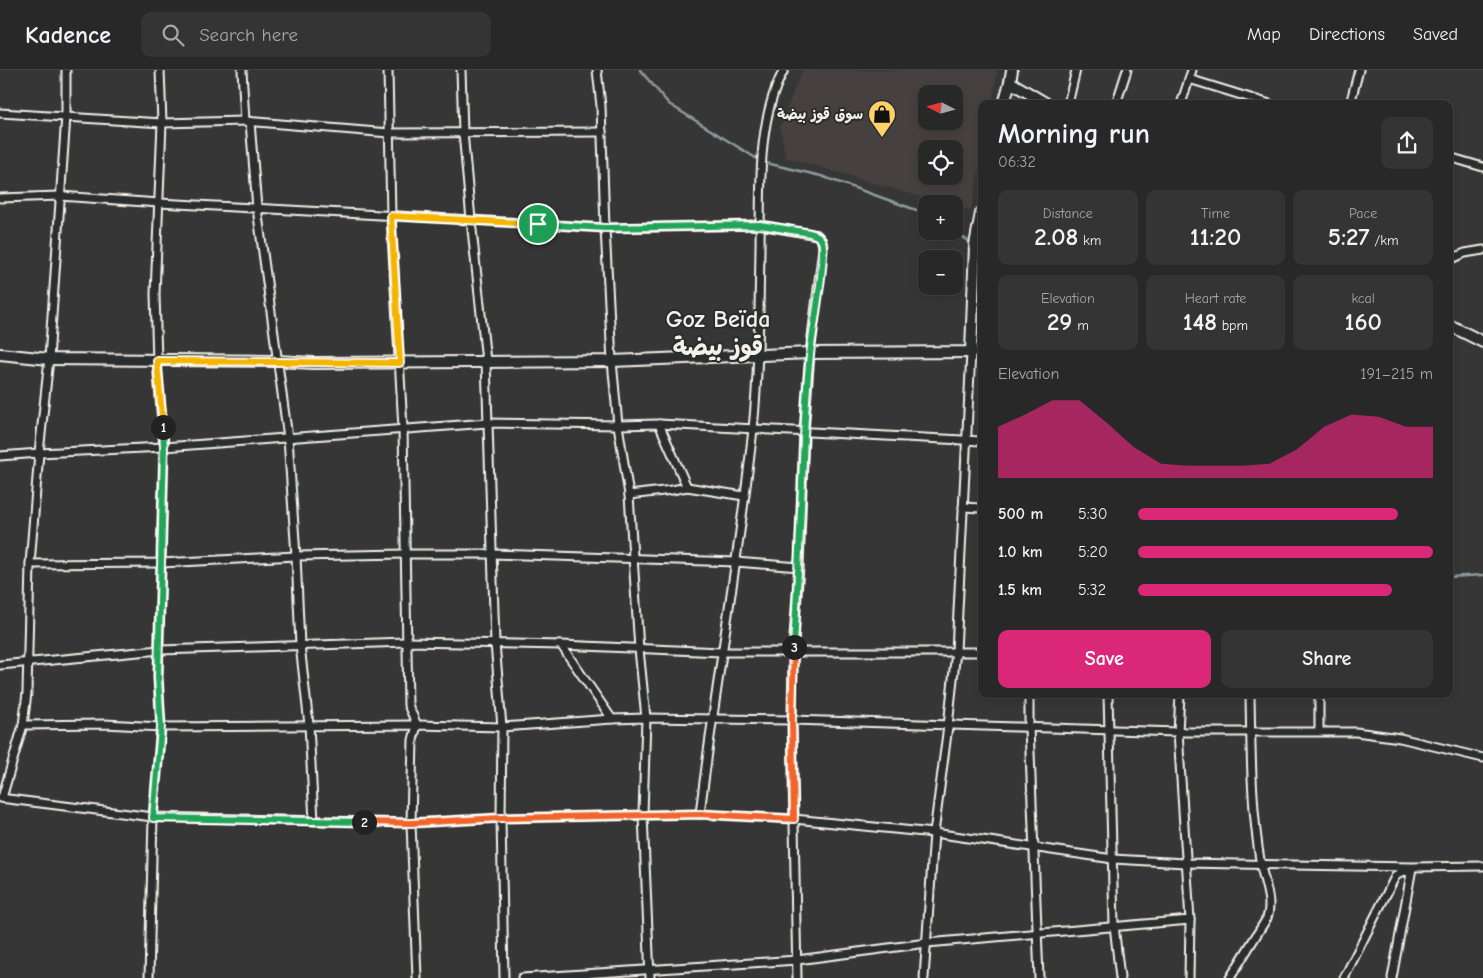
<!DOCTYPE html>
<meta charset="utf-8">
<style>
body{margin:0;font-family:"Comic Neue","Playpen Sans Arabic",sans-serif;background:#353434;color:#f1f3f6;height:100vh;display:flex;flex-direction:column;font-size:19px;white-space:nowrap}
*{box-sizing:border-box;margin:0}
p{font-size:16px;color:#a5a6a8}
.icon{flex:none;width:28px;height:28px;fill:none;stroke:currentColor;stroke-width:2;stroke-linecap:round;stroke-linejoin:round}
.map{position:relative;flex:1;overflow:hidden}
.drawer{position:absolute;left:978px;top:30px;width:475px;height:598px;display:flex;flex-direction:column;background:#292828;border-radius:10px;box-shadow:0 2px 8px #0003,0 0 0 1px #454445}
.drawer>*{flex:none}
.needle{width:32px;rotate:276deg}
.buttons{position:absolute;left:918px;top:15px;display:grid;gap:10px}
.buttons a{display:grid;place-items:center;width:45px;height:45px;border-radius:10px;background:#292828;box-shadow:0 2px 8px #0003,0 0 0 1px #454445;font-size:25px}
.pin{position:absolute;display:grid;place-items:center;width:42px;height:42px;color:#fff;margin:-21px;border:2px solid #fff;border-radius:50%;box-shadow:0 1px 5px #0007}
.km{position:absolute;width:25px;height:25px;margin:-12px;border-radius:50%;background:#222;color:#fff;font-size:14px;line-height:25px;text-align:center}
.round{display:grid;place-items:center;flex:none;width:52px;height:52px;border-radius:10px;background:#353434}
.overview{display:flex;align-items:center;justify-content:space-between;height:85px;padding:0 20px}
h1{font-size:28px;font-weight:600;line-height:38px}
.stats{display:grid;grid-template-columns:repeat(3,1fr);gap:8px;height:85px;padding:5px 20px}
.stats div{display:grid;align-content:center;border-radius:10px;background:#353434;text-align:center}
.stats b{font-size:25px;font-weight:600}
.stats small{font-size:14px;font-weight:400}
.stats p{font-size:14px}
.chart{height:140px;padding:10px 20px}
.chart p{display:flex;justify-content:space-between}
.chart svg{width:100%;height:90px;margin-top:5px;fill:#db2777;opacity:.7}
.action{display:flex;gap:10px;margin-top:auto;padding:10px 20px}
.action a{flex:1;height:58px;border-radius:10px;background:#db2777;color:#fff;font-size:20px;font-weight:600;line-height:58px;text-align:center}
.action a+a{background:#353434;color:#f1f3f6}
ul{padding:0 20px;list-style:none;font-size:16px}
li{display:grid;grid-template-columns:80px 60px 1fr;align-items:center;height:38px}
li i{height:12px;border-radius:6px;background:#db2777}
header{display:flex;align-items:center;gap:30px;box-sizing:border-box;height:70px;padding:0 25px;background:#292828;border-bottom:1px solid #454445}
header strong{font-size:24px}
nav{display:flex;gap:28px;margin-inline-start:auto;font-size:18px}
.search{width:350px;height:45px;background:#353434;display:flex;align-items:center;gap:12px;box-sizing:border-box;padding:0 18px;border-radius:10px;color:#a5a6a8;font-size:19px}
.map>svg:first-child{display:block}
.built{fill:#47413f;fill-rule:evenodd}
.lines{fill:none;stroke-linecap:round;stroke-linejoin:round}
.stream{stroke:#8d9b9e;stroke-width:2.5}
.street-casing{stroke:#f4f1e8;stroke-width:11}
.secondary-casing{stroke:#f4f1e8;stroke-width:14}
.street{stroke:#2a2d2e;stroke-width:7}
.secondary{stroke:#2a2d2e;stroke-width:10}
.split-1-casing{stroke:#fff;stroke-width:10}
.split-2-casing{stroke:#fff;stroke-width:10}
.split-3-casing{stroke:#fff;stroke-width:10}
.split-4-casing{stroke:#fff;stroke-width:10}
.split-1{stroke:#f5b400;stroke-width:6}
.split-2{stroke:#22a559;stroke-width:6}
.split-3{stroke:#f0652b;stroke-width:6}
.split-4{stroke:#22a559;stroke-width:6}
.labels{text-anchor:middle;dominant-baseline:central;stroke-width:4;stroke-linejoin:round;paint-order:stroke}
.poi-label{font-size:14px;font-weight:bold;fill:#f4f1e8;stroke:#2a2d2e;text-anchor:end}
.town-label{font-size:24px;font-weight:bold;fill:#f4f1e8;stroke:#2a2d2e}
</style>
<header>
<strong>Kadence</strong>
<div class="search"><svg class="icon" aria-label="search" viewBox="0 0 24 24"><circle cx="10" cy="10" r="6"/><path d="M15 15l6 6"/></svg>Search here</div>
<nav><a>Map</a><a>Directions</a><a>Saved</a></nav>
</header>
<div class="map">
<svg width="1483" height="908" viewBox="0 0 1483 908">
<rect width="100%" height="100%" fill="#373636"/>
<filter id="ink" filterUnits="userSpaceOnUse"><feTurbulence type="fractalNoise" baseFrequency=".02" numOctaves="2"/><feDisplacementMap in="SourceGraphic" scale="10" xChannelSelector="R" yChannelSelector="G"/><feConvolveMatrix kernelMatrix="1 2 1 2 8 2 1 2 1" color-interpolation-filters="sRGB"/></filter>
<g filter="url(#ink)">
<path class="built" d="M 802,0 L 997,0 L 992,34 L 981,34 L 981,89 L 971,141 L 954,136 L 954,134 L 945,134 L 786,87 L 780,57 ZM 926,24 L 954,24 L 954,51 L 926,51 ZM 926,79 L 954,79 L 954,106 L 926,106 Z"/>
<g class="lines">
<g class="stream">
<path d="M 640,0 L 669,34 L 762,92 L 821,106 L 922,142 L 926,145"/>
<path d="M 953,161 L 973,174"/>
<path d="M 1449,507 L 1483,505"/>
</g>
<g class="street-casing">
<g id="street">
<path d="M 242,0 L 245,51"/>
<path d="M 388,0 L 391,146 L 403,358 L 408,635 L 417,655 L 413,670 L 411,753 L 417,908"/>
<path d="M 461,0 L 463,62 L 471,150 L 486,291 L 495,573 L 502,657 L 501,748 L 504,908"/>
<path d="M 597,0 L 601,36 L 605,158 L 612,291 L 618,355 L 629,425 L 639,579 L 646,648 L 643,745 L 650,908"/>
<path d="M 1189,9 L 1270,34"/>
<path d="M 1068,34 L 1076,0"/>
<path d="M 1116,34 L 1127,0"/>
<path d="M 1181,34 L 1192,0"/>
<path d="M 1350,34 L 1359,0"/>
<path d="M 0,43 L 162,53 L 245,51 L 389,63 L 602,62"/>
<path d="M 250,52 L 257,138 L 288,368 L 296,486 L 300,575 L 309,655 L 314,751"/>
<path d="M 1449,87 L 1483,97"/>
<path d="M 0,128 L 60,126 L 159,133 L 471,150 L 605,158 L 760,155 L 817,165 L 822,171 L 823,178 L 810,283 L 804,362 L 799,497 L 793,581 L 792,650 L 797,908"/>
<path d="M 1449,190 L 1465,183 L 1483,180"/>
<path d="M 659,354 L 687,417"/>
<path d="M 0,386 L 39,383 L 164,377 L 488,353 L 618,355 L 659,354 L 981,371"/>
<path d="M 629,425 L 672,420 L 687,417 L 744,426"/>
<path d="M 963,437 L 981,438"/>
<path d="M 30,494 L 161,493 L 296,486 L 406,484 L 492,484 L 736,492 L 799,497"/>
<path d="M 561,575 L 612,649"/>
<path d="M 0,595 L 160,580 L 407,572 L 561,575 L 721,582 L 981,582"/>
<path d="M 1029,624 L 1029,657 L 1039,908"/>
<path d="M 1108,624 L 1114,855 L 1120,908"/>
<path d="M 1319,624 L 1319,661"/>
<path d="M 23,655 L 105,654 L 161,657 L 417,655 L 502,657 L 612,649 L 646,648 L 792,650 L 1178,662 L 1356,662 L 1400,668 L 1483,688"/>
<path d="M 0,728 L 153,747 L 411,753 L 501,748 L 700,744 L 794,749 L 934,763 L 1113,789 L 1185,793 L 1412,797 L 1483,796"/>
<path d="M 2,728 L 23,655 L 27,623 L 30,494 L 39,383 L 49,289 L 66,46 L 66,0"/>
<path d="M 700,744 C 715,616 739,488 753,359 C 759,299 759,238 760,178 C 761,122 756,51 784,0"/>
<path d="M 149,908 L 153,747 L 161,657 L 158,607 L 164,377 L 157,291 L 155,224 L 162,53 L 160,0"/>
<path d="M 522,908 L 797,890 L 927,873 L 1190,850 L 1178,662 L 1180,624"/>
<path d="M 924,908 L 934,763 L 948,656 L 956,581 L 971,282 L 981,282"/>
<path d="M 1189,908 L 1190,850"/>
<path d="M 1230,908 L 1267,848 C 1273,832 1264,812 1261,796 C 1251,739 1251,681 1250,624"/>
<path d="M 1344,908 L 1395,807 L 1402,801 L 1410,802"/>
<path d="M 1392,908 L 1412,798"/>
</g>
</g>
<g class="secondary-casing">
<g id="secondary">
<path d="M 1010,12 L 1047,34"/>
<path d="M 1004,34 L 1010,12 L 1012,0"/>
<path d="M 1449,255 L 1483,272"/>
<path d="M 0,284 L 49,289 L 278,291 L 313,293 L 612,291 L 810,283 L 971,282 L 975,175 L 981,143"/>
</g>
</g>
<use href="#street" class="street"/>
<use href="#secondary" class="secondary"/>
</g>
</g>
<g class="lines" filter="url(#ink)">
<g class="split-1-casing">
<path id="split-1" d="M 163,357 L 157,291 C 238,291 319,293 400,293 L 391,146 L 538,154"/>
</g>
<g class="split-2-casing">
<path id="split-2" d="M 163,357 L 164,378 L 158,607 L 161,657 L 153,748 L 364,752"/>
</g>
<g class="split-3-casing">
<path id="split-3" d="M 364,752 L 411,753 L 501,748 L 700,744 L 794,749 L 792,650 L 794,577"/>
</g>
<g class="split-4-casing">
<path id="split-4" d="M 538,154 L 605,158 L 760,155 L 810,163 C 815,165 819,165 822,171 C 827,183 813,259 811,277 C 805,322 804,368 802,413 C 800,468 797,522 794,577"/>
</g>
<use href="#split-1" class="split-1"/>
<use href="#split-2" class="split-2"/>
<use href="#split-3" class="split-3"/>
<use href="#split-4" class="split-4"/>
</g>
<defs>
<g id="shop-pin" transform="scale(1.4375)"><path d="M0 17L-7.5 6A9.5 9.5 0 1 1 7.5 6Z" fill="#ffd166" stroke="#2a2d2e"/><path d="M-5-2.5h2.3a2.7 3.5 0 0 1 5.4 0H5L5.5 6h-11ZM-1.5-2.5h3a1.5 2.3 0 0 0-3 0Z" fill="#111"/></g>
</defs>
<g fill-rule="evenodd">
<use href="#shop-pin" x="882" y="44"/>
</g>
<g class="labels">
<g class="poi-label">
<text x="863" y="44">سوق قوز بيضة</text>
</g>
<g class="town-label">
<text x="718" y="249">Goz Beïda<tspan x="718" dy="28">قوز بيضة</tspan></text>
</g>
</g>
</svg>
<div class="buttons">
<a><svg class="needle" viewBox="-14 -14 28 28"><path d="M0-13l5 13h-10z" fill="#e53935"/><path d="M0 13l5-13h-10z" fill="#a5a6a8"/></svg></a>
<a><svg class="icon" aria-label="locate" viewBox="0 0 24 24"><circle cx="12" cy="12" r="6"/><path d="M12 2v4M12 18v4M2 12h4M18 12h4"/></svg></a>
<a>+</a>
<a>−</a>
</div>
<div class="pin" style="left:538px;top:154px;background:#1e9e55"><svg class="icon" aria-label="arrive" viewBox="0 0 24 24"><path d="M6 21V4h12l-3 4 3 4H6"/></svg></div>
<b class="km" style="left:163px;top:357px">1</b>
<b class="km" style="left:364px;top:752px">2</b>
<b class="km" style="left:794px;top:577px">3</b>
<section class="drawer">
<div class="overview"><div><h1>Morning run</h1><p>06:32</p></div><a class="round"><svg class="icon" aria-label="share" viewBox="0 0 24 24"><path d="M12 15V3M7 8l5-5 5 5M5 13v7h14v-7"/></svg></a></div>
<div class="stats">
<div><p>Distance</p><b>2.08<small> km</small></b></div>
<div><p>Time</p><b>11:20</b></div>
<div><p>Pace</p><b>5:27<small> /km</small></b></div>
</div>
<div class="stats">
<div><p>Elevation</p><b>29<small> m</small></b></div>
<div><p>Heart rate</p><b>148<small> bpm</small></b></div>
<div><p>kcal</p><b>160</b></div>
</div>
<div class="chart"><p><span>Elevation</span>191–215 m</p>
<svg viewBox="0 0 160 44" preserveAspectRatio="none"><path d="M0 44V19L10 13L20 6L30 6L40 17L50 29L60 37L70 38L80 38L90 38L100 37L110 30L120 19L130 13L140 14L150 19L160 19V44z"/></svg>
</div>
<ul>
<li><b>500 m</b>5:30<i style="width:88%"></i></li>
<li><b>1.0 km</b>5:20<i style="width:100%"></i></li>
<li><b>1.5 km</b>5:32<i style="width:86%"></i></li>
</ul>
<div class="action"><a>Save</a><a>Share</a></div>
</section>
</div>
